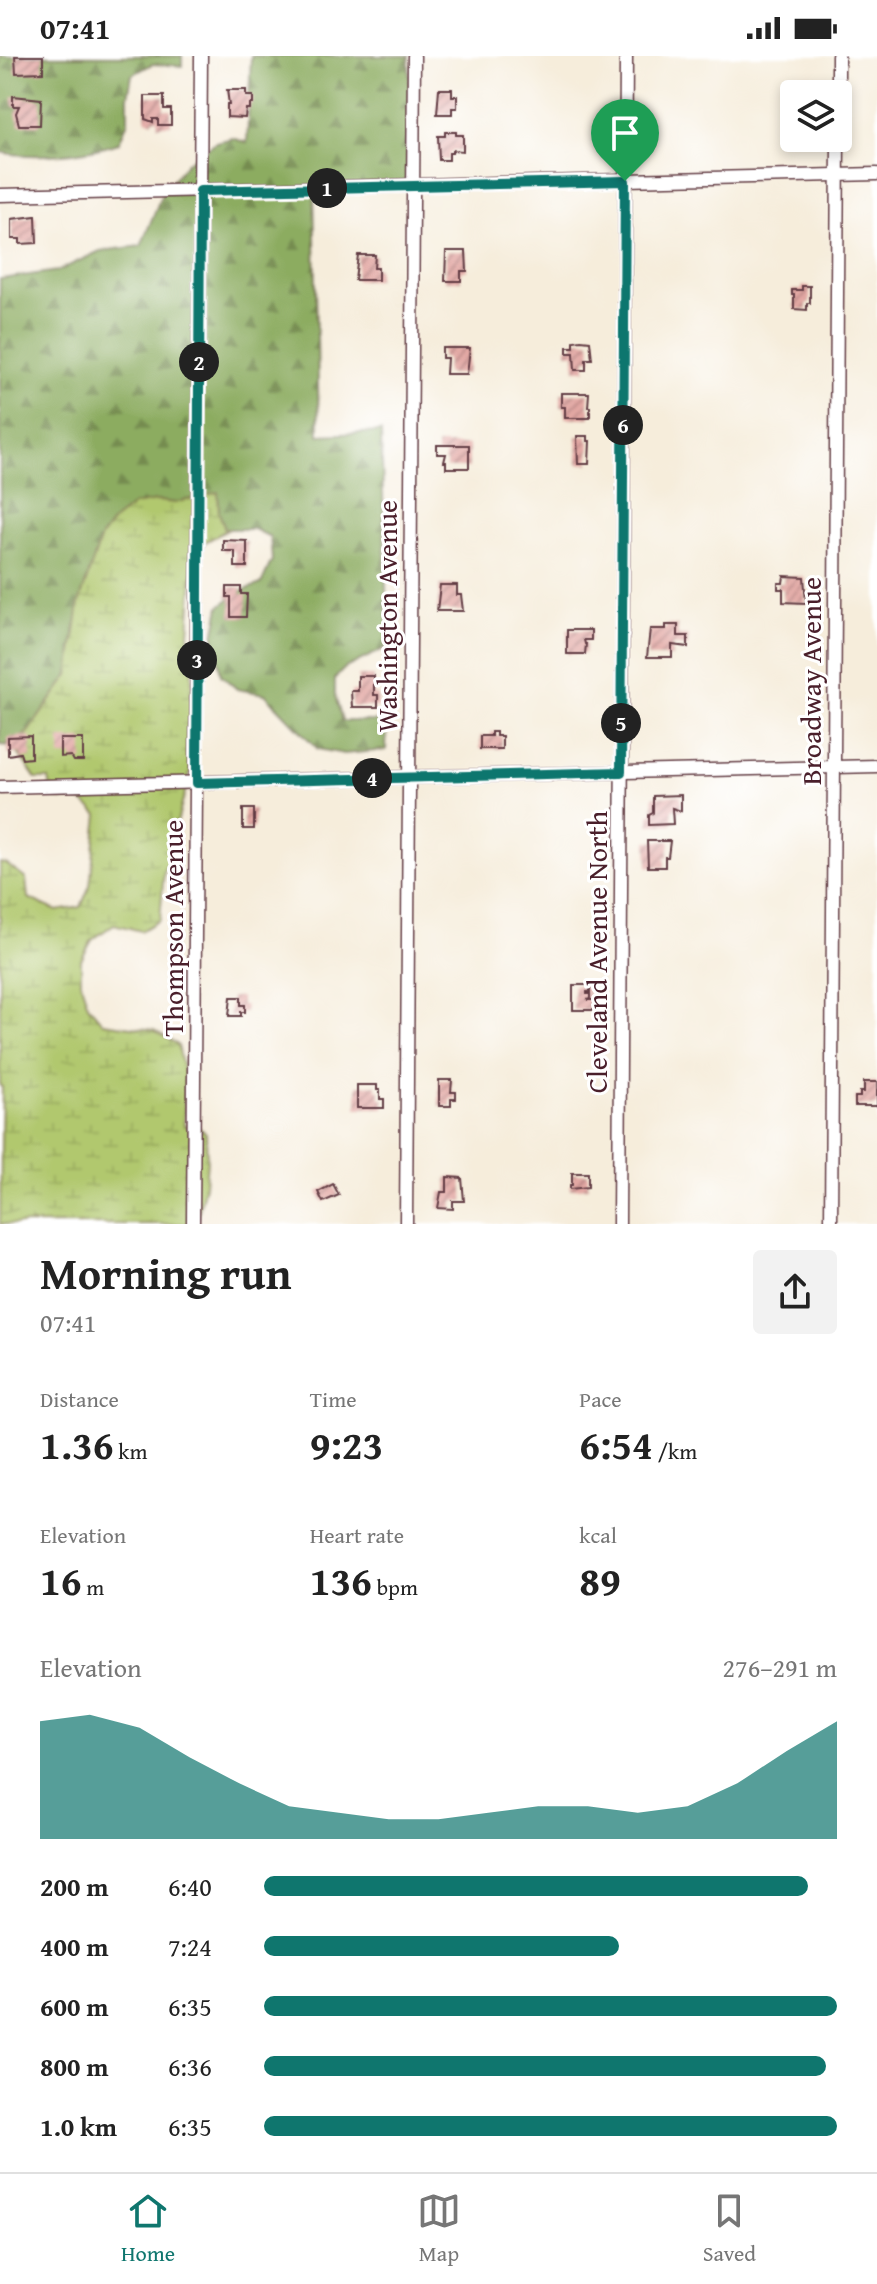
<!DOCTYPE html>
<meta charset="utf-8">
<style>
body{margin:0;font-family:"Gentium Book Plus",serif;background:#f2f2f2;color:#222;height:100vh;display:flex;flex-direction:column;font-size:30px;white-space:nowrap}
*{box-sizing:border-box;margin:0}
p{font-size:26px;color:#767676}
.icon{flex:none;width:44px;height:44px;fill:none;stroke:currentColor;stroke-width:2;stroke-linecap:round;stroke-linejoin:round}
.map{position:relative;height:1168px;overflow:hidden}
.details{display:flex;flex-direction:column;background:#fff;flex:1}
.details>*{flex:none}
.fabs{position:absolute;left:780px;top:24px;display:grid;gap:16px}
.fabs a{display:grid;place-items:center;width:72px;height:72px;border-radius:8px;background:#fff;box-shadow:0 4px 12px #0003;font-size:40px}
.pin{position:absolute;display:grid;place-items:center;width:68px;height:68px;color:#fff;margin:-82px -34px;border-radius:50% 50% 50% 0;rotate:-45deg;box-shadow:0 0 8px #0007}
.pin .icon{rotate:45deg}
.km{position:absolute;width:40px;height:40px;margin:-20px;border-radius:50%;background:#222;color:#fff;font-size:22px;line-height:40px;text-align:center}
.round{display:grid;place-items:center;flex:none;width:84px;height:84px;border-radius:8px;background:#f2f2f2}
.summary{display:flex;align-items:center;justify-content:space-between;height:136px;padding:0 40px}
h1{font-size:44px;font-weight:600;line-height:60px}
.stats{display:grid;grid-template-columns:repeat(3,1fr);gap:12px;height:136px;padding:8px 40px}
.stats div{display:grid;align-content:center}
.stats b{font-size:40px;font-weight:600}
.stats small{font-size:22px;font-weight:400}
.stats p{font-size:22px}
.chart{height:224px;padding:16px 40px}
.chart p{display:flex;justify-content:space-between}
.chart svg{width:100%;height:144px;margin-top:8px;fill:#0f766e;opacity:.7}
ul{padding:0 40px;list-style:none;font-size:26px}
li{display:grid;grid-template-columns:128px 96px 1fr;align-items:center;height:60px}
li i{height:20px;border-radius:10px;background:#0f766e}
.status{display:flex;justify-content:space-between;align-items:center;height:56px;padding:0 40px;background:#fff;direction:ltr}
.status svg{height:22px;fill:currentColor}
.tab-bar{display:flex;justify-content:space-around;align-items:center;height:112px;border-top:2px solid #e0e0e0;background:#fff;font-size:22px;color:#767676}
.tab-bar a{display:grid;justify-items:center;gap:4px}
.tab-bar .on{color:#0f766e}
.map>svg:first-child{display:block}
.forest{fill:url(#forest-firs);stroke:#6b6646;stroke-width:2}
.wetland{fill:url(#wetland-marsh);stroke:#7e744c;stroke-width:2}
.building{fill:url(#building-hatch)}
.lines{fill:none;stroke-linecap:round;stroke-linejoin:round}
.minor-casing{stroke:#643e45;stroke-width:15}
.minor{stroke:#fff;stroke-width:12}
.route-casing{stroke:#fff;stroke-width:16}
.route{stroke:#0f766e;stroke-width:10}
.labels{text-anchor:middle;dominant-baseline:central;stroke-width:6;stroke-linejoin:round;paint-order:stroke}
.street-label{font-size:28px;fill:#4a1f2b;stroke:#fff}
</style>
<div class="status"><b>07:41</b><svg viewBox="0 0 49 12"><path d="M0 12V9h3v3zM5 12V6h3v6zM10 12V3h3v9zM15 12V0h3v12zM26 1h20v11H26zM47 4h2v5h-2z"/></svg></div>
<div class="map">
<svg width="877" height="1168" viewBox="0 0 877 1168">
<defs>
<pattern id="forest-firs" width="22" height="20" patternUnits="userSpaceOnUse" patternTransform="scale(2)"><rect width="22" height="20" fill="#8cac61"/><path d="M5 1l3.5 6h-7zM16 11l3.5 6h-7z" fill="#748b50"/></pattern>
<pattern id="wetland-marsh" width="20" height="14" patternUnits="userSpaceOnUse" patternTransform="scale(2)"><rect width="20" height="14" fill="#b1c86e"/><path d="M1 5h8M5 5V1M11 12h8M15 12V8" fill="none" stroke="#9aab5f"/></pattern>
<pattern id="building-hatch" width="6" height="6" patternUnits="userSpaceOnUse" patternTransform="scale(2)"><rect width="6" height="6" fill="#e2a7a3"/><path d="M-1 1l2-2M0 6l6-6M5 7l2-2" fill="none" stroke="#b98785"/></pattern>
</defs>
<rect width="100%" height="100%" fill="#fff"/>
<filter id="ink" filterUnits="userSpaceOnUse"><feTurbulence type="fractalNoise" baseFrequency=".0125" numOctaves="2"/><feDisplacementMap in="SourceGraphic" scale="16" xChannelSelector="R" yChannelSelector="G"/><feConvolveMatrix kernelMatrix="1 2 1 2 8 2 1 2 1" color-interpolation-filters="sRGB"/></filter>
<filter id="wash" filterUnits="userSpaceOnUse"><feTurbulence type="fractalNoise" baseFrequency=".006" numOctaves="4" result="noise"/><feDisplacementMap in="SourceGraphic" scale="32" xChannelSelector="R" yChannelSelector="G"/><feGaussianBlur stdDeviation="1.8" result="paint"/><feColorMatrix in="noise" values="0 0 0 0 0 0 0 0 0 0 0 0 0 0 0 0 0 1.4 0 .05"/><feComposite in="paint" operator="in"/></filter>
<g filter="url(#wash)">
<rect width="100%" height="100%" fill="#f6eddb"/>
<g class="forest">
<path d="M 0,0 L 182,0 L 182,10 L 152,8 L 132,19 L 128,41 L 128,65 L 119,87 C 85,98 35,103 0,96 Z"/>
<path d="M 251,0 L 409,0 L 411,134 L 314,130 L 319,379 L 381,376 L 388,591 L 345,612 L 335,622 L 335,639 L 342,665 L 375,665 L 387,670 L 386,694 L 344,698 L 318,693 L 265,638 L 237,633 L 221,619 L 214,580 L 220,550 L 239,536 L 261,528 L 272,504 L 270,481 L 254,473 L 225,473 L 219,457 L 218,437 L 175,447 L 157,445 L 133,449 L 101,481 L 75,571 L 69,619 L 28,676 L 13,690 L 0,689 L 0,223 L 58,215 L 100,195 L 141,190 L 162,138 L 187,106 L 216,86 L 233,82 L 247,87 Z"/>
</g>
<path class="wetland" d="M 218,436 L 219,457 L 225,473 L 229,473 L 205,486 L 194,502 L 189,578 L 192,609 L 191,713 L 176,771 L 173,796 L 164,814 L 160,864 L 141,875 L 114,868 L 92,884 L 81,904 L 81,928 L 88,949 L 103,967 L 154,974 L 178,989 L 184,1018 L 184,1070 L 201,1073 L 206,1077 L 207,1104 L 205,1129 L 196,1168 L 0,1168 L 2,1031 L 0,1030 L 0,807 L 6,808 L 26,823 L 28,842 L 57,855 L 81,851 L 90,829 L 98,759 L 82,745 L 57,743 L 52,738 L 49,723 L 36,723 L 13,690 L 28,676 L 69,619 L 79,547 L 101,481 L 115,463 L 133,449 L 157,445 L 175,447 Z"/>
<g id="blocks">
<g class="building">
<path d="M 15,0 L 43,0 L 43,16 L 16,17 Z"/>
<path d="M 439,33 L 452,33 L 452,40 L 457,40 L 457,52 L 452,52 L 452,58 L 437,58 Z"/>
<path d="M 227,34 L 246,34 L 246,40 L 253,40 L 253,48 L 250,48 L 250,53 L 246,53 L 245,62 L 227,61 L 227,48 L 229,48 Z"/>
<path d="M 13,40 L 41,43 L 40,69 L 19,69 L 16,57 L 19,50 L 13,50 Z"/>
<path d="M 145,40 L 164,40 L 164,53 L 171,53 L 171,69 L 158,69 L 158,63 L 153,63 L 153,66 L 145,63 Z"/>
<path d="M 445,76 L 456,76 L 456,79 L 463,79 L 463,95 L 452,94 L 452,97 L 449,97 L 449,104 L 439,104 L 438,80 L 445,80 Z"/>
<path d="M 36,160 L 37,187 L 20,188 L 20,183 L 12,183 L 12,163 Z"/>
<path d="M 446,195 L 466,195 L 467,215 L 461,215 L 461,225 L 445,225 Z"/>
<path d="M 358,199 L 375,199 L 374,212 L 378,212 L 378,224 L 355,224 Z"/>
<path d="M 802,230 L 810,230 L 810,247 L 807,247 L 807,254 L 794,253 L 794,239 L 792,239 L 792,234 L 802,234 Z"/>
<path d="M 581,284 L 590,285 L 592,303 L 586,303 L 586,314 L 575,314 L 574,297 L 567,297 L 567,291 L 574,291 L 574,285 Z"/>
<path d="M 442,292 L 470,292 L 467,318 L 446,318 L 447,302 L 442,302 Z"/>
<path d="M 561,337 L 589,337 L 588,351 L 590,351 L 590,362 L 565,362 L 565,351 L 561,351 Z"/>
<path d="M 577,380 L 588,380 L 588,385 L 590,385 L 589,408 L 578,408 Z"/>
<path d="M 437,389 L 469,389 L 469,412 L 446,412 L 446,406 L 444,406 L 446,398 L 437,398 Z"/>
<path d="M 223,484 L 247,485 L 247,511 L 235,511 L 235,495 L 223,495 Z"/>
<path d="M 784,520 L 804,521 L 806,547 L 783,546 L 783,533 L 778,533 L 778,527 L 783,527 Z"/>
<path d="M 440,529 L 457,529 L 457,539 L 461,539 L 463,555 L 437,555 Z"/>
<path d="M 227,531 L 241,531 L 241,538 L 247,538 L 246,561 L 231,561 L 231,541 L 227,541 Z"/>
<path d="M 666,569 L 678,569 L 678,580 L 688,580 L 688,591 L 672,589 L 672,601 L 647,601 L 650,573 L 666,573 Z"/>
<path d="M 567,574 L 591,574 L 591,584 L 584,584 L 585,588 L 586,588 L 585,598 L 567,598 Z"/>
<path d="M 358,620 L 374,620 L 374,639 L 378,639 L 378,651 L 352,651 L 351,635 L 358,635 Z"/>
<path d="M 491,676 L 496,676 L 496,680 L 502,680 L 502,693 L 480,693 L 480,680 L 491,680 Z"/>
<path d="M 31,680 L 31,702 L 22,703 L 20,697 L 8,699 L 8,681 Z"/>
<path d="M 60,683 L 83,683 L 83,705 L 74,705 L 71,700 L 60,701 Z"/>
<path d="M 681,739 L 681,755 L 672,752 L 673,768 L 649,769 L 649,759 L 653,757 L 653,740 Z"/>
<rect x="243" y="753" width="11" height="20"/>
<path d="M 647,785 L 670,785 L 668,801 L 665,801 L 665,811 L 648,811 Z"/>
<path d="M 573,929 L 590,929 L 590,936 L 587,936 L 587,938 L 590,938 L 590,943 L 587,944 L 597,944 L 597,954 L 573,954 Z"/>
<path d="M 231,941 L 241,941 L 241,949 L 245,949 L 245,956 L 241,956 L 241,960 L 229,960 Z"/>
<path d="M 439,1024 L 452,1024 L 451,1036 L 456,1036 L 456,1043 L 451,1043 L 451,1050 L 439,1050 Z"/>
<path d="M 864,1026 L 877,1026 L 877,1050 L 855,1050 L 855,1041 L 860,1041 L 860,1036 L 864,1036 Z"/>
<path d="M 357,1029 L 377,1029 L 377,1034 L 380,1034 L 380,1043 L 384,1043 L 384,1052 L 357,1052 Z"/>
<path d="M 572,1117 L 588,1117 L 588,1131 L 570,1133 L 570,1129 L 572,1129 Z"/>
<path d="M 447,1121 L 462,1122 L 464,1145 L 453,1145 L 453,1153 L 438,1152 L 441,1136 L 447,1136 Z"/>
<path d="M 333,1128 L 339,1139 L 323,1146 L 318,1136 Z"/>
</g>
</g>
</g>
<g filter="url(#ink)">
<use href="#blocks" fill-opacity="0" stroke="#643e45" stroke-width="2"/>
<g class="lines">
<g class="minor-casing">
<g id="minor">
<path d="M 838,38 L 838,0"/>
<path d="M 0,139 L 877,118"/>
<path d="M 0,731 L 877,710"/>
<path d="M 193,1168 L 201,0"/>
<path d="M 406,1168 L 414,0"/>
<path d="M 619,1168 L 626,0"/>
<path d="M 831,1168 L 838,82"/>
</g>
</g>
<use href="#minor" class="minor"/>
</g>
</g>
<g class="lines" filter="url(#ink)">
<g class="route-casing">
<path id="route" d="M 625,125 L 621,716 L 197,727 L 200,135 Z"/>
</g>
<use href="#route" class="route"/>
</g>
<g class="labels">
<g class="street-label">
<text transform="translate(386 560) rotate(-90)">Washington Avenue</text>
<text transform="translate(810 625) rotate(-90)">Broadway Avenue</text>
<text transform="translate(172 872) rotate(-90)">Thompson Avenue</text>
<text transform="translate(596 896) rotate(-90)">Cleveland Avenue North</text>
</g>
</g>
</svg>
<div class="fabs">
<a><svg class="icon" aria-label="layers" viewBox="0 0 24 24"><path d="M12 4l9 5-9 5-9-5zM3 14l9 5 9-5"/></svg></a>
</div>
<div class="pin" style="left:625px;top:125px;background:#1e9e55"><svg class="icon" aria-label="arrive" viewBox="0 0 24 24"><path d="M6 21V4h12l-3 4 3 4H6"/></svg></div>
<b class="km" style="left:327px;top:132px">1</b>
<b class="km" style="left:199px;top:306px">2</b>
<b class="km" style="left:197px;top:604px">3</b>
<b class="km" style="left:372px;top:722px">4</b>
<b class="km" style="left:621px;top:667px">5</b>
<b class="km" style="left:623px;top:369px">6</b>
</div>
<section class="details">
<div class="summary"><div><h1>Morning run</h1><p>07:41</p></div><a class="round"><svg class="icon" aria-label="share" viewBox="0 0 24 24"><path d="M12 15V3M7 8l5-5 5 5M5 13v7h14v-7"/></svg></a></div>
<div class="stats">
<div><p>Distance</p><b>1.36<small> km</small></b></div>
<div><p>Time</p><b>9:23</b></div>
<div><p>Pace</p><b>6:54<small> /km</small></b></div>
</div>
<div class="stats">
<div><p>Elevation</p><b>16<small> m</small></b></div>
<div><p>Heart rate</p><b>136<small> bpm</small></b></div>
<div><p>kcal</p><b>89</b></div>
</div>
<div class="chart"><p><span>Elevation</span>276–291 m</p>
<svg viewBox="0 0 160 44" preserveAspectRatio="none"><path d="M0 44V8L10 6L20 10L30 19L40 27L50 34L60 36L70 38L80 38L90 36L100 34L110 34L120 36L130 34L140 27L150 17L160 8V44z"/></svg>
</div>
<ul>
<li><b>200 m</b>6:40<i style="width:95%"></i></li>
<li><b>400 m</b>7:24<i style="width:62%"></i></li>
<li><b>600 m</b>6:35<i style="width:100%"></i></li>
<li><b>800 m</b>6:36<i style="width:98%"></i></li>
<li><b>1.0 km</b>6:35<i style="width:100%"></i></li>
</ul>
</section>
<nav class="tab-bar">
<a class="on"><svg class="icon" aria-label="home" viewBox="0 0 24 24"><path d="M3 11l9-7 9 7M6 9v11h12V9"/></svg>Home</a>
<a><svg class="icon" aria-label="map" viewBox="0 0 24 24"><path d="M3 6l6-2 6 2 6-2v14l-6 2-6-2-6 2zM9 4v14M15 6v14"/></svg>Map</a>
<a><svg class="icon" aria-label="saved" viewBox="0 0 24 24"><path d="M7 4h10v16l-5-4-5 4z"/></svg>Saved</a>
</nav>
